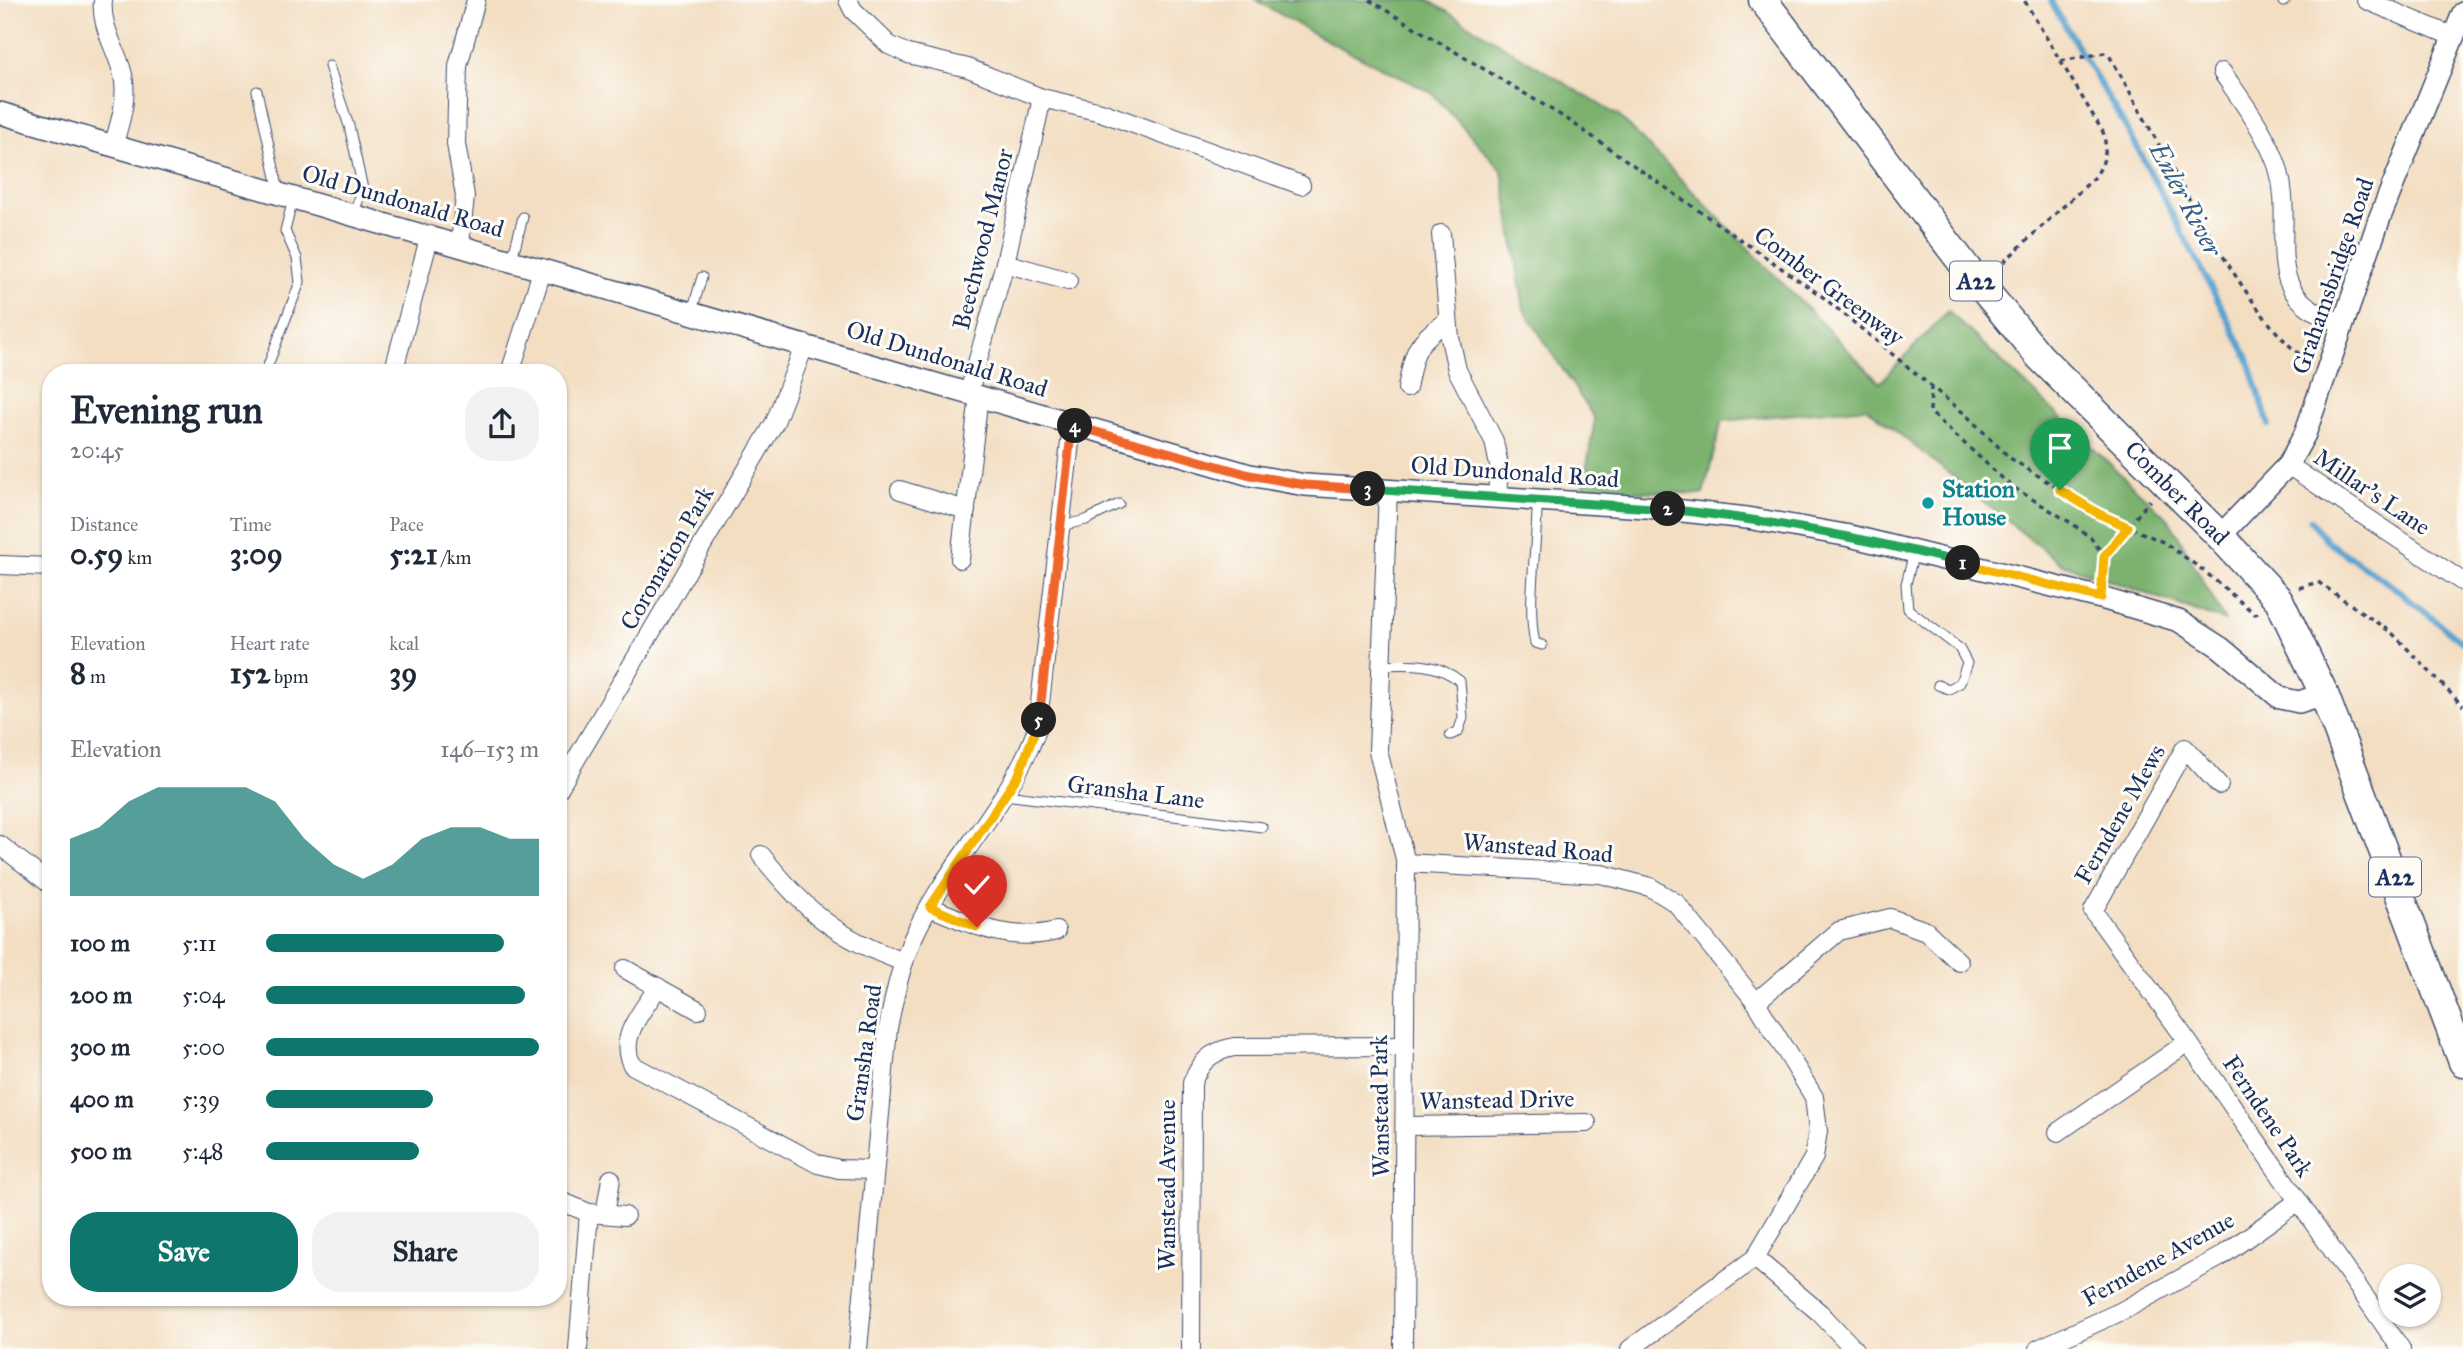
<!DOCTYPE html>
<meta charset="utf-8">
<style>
body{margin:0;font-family:"IM FELL Great Primer",serif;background:#f2f2f3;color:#1f2937;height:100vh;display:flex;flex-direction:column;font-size:26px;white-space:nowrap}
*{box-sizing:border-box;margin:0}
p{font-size:23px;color:#747a83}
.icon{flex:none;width:38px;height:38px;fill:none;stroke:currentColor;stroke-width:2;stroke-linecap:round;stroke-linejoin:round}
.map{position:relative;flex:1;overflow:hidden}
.side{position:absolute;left:42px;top:364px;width:525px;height:942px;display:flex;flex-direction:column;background:#fff;border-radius:28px;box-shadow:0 2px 5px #0004}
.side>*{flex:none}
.controls{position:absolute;left:2378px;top:1264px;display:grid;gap:14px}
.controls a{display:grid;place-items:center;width:63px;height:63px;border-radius:50%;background:#fff;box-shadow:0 2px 5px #0004;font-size:35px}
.pin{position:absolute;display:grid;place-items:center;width:60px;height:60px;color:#fff;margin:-72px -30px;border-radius:50% 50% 50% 0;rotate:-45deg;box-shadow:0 0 7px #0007}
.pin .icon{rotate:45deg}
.km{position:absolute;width:35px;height:35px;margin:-18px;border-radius:50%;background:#222;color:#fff;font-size:19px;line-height:35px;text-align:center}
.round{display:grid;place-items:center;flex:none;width:74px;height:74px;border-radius:28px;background:#f2f2f3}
.summary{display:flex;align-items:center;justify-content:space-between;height:119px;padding:0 28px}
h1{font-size:38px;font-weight:700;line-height:52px}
.stats{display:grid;grid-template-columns:repeat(3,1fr);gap:10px;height:119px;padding:7px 28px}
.stats div{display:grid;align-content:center}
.stats b{font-size:30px;font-weight:700}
.stats small{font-size:19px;font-weight:400}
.stats p{font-size:19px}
.chart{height:196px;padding:14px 28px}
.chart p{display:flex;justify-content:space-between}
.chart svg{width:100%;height:126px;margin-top:7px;fill:#0f766e;opacity:.7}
.primary-button{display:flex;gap:14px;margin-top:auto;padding:14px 28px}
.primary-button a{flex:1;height:80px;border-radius:28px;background:#0f766e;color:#fff;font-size:28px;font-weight:700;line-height:80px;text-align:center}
.primary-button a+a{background:#f2f2f3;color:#1f2937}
ul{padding:0 28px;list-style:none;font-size:23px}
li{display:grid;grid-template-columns:112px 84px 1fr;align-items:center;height:52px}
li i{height:18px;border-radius:9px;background:#0f766e}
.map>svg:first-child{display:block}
.forest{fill:#7bb26e;stroke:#4b7066;stroke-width:2}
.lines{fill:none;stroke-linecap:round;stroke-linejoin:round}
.stream{stroke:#57a2cf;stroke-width:6}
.service-casing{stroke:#3b496d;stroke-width:11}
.minor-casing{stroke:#3b496d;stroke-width:20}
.tertiary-casing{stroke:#3b496d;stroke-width:24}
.trunk-casing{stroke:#3b496d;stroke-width:31}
.path{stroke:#3b496d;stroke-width:3.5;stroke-dasharray:5 5;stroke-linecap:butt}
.service{stroke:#fff;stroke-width:9}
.minor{stroke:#fff;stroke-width:18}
.tertiary{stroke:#fff;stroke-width:21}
.trunk{stroke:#fff;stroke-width:28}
.split-1-casing{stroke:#fff;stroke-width:14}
.split-2-casing{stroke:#fff;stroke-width:14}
.split-3-casing{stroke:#fff;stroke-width:14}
.split-4-casing{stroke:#fff;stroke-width:14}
.split-5-casing{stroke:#fff;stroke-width:14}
.split-6-casing{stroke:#fff;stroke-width:14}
.split-1{stroke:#f5b400;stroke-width:9}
.split-2{stroke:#22a559;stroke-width:9}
.split-3{stroke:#22a559;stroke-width:9}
.split-4{stroke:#f0652b;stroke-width:9}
.split-5{stroke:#f0652b;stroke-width:9}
.split-6{stroke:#f5b400;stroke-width:9}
.culture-dot{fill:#0f9aa8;stroke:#fdfcf7;stroke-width:2.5}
.labels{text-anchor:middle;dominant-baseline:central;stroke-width:6;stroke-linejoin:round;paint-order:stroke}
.shield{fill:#fdfcf7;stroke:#5f6c8c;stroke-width:2}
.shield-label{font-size:23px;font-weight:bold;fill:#1b2f5e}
.street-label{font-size:24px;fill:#1b2f5e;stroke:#fdfcf7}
.culture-label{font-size:24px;font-weight:bold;fill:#0d838f;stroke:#fdfcf7;text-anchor:start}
.water-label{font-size:26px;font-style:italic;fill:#335d8b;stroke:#fdfcf7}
</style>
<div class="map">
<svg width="2463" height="1349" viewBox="0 0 2463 1349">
<rect width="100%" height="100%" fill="#fdfcf7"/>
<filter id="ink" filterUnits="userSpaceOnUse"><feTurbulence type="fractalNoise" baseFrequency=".0143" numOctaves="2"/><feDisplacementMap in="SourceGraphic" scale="14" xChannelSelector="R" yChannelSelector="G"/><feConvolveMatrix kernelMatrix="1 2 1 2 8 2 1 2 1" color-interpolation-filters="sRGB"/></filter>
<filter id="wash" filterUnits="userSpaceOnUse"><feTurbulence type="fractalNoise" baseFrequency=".00686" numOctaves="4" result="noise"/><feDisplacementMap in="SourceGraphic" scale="28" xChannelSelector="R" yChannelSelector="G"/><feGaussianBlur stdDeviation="1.57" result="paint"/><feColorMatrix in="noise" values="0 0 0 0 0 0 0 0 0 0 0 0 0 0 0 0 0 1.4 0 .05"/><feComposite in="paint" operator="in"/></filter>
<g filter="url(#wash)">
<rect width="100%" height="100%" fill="#f3dec2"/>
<path class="forest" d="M 1256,0 L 1428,0 L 1620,117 L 1880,383 L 1948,311 L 2170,521 L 2225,621 L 2060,563 L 1866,407 L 1722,421 L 1703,494 L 1583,489 L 1595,419 L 1524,310 L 1502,170 L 1431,92 L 1316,35 Z"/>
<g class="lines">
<g class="stream">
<path d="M 2050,0 L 2136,145 L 2248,358 L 2269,425"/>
<path d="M 2310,520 L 2328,542 L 2398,590 L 2463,643"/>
</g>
</g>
</g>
<g filter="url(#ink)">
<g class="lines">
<g class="service-casing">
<g id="service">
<path d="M 2283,2 L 2286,0"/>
<path d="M 329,66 L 349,126 L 363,189 L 353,214"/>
<path d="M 257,91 L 279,191"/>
<path d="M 512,259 L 523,217"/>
<path d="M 692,311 L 702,277"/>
<path d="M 265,373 L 300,282 L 297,258 L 285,231 L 293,199"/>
<path d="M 1537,500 C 1538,545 1526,602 1535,643 L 1542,645"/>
<path d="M 1061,526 L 1086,520 L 1119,504"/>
<path d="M 1914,552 L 1906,584 L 1908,609 L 1959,648 L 1967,663 L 1960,683 L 1949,689 L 1938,685"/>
<path d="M 1382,665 C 1411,664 1436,662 1460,681 L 1463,718 L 1458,732 L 1450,735"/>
<path d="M 1005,795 L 1262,827"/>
</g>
</g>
<g class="minor-casing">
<g id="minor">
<path d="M 103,0 C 100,27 117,49 123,75 C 128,99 120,123 113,146"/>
<path d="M 848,0 L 853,10 L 889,45 L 908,54 L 968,68 L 1042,98"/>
<path d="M 2366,0 L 2454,37"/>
<path d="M 2222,72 C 2242,101 2265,131 2277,165 C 2299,232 2251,296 2343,323"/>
<path d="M 1441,234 L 1450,338 L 1457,370 L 1494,441 L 1499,466 L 1497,498"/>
<path d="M 460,244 L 465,196 L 456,144 L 458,66 L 476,0"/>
<path d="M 1005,263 L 1068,281"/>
<path d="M 393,373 L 430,235"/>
<path d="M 510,373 L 543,268"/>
<path d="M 1407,388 C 1415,348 1415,344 1448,320"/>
<path d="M 969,392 L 1005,263 L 1042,98 L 1101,112 L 1301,185"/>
<path d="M 2288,465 L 2463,582"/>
<path d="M 900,490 L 966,510"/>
<path d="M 1388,490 L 1378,751 L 1406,863 L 1403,1349"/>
<path d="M 960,559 L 979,395"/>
<path d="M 0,565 L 51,567"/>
<path d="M 2219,785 L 2185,748 L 2093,911 L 2188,1042 L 2401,1349"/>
<path d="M 558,790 L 775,422 L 805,344"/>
<path d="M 0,845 L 51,885"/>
<path d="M 761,855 C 806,911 834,937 904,962"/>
<path d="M 1406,863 L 1601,874 L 1650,887 L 1676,903 L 1756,1002 L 1814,1097 L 1818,1131 L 1814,1157 L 1755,1258 L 1630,1349"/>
<path d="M 930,907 C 972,925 1011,943 1056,931"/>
<path d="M 625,969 L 698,1010"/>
<path d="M 658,987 C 643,1011 617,1037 632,1065 L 818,1164 L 839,1169 L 874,1170"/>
<path d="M 1756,1002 L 1839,931 L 1890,918 L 1926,931 L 1959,962"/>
<path d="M 1407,1126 L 1587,1123"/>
<path d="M 2058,1132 L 2188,1042"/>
<path d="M 558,1200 L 589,1213 L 625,1216"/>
<path d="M 605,1214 L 611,1179"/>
<path d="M 1755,1258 L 1820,1313 L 1854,1349"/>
<path d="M 578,1349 L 589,1213"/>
<path d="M 858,1349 L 888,1028 C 894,998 900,968 912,940 C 945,865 1009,807 1037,729 L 1072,425"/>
<path d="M 1191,1349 L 1192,1083 C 1201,1061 1210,1052 1234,1047 L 1403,1046"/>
<path d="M 2038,1349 L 2122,1311 L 2220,1257 L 2297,1202"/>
</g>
</g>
<g class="tertiary-casing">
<g id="tertiary">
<path d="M 0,113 L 1250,475 L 1305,485 L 1646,507 L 1747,518 L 1850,536 L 2101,598 L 2179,621 L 2221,648 L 2280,698 L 2299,702 L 2324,694"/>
<path d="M 2220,536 L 2288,465 L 2305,434 L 2380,217 L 2463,13"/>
</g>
</g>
<g class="trunk-casing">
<path id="trunk" d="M 1763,0 L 1967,269 L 2040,357 L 2220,536 L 2279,600 L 2324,694 L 2463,1062"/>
</g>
<g class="path">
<path d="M 1369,0 L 1567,119 L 1823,297 L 1966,415 L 2010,458 L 2099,514 L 2165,543 L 2204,571 L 2255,614 L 2259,612"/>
<path d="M 2061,61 L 2104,53 L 2110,57 C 2147,118 2254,337 2310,360"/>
<path d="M 1996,269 L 2094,178 C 2105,163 2108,150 2103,132 L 2024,0"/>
<path d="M 1931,386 L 1930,412 L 2011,486 L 2071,523 L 2091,538 L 2104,556 L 2102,577"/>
<path d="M 2104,556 L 2150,500"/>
<path d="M 2299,588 L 2318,582 L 2392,633 L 2463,706"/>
</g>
<use href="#service" class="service"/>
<use href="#minor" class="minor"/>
<use href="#tertiary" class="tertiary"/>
<use href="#trunk" class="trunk"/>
</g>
</g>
<g class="lines" filter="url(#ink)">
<g class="split-1-casing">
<path id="split-1" d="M 1963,563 L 2101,598 L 2104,556 L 2128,527 L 2099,514 L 2060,490"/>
</g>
<g class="split-2-casing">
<path id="split-2" d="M 1668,509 C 1768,520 1865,538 1963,563"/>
</g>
<g class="split-3-casing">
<path id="split-3" d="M 1368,489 L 1668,509"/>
</g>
<g class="split-4-casing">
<path id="split-4" d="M 1075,426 L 1250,475 L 1305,485 L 1368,489"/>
</g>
<g class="split-5-casing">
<path id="split-5" d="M 1039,720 L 1072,425 L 1075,426"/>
</g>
<g class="split-6-casing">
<path id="split-6" d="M 977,927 L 930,907 L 1019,774 L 1039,720"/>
</g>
<use href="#split-1" class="split-1"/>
<use href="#split-2" class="split-2"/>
<use href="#split-3" class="split-3"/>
<use href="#split-4" class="split-4"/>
<use href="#split-5" class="split-5"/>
<use href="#split-6" class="split-6"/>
</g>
<circle class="culture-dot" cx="1928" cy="503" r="7"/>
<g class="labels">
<g class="shield">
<rect x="1950" y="261.5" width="52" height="39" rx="5"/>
<rect x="2369" y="857.5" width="52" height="39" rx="5"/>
</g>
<g class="shield-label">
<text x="1976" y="281">A22</text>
<text x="2395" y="877">A22</text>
</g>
<g class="street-label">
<text transform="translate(403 201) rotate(16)">Old Dundonald Road</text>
<text transform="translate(983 239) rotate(-76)">Beechwood Manor</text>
<text transform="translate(2333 276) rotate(-71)">Grahamsbridge Road</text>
<text transform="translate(1829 286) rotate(37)">Comber Greenway</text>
<text transform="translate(947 359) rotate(17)">Old Dundonald Road</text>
<text transform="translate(1515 472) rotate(4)">Old Dundonald Road</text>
<text transform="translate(2372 492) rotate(34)">Millar's Lane</text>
<text transform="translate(2177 493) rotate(45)">Comber Road</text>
<text transform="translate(667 558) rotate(-60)">Coronation Park</text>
<text transform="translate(1136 792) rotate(7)">Gransha Lane</text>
<text transform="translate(2120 814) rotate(-60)">Ferndene Mews</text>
<text transform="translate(1538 848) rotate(5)">Wanstead Road</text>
<text transform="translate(864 1053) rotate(-82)">Gransha Road</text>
<text transform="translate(1497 1100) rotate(-1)">Wanstead Drive</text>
<text transform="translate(1380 1106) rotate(-91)">Wanstead Park</text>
<text transform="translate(2268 1116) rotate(56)">Ferndene Park</text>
<text transform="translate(1167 1185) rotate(-90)">Wanstead Avenue</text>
<text transform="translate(2158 1259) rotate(-29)">Ferndene Avenue</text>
</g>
<g class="culture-label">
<text x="1942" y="489">Station<tspan x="1942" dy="28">House</tspan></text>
</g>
<g class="water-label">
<text transform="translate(2186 199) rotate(62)">Enler River</text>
</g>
</g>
</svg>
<div class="controls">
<a><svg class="icon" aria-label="layers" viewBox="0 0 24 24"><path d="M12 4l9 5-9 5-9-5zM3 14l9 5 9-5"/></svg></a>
</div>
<div class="pin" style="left:2060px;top:490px;background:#1e9e55"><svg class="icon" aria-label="arrive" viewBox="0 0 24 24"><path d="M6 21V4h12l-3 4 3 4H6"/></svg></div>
<div class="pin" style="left:977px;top:927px;background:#d93025"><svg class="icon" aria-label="check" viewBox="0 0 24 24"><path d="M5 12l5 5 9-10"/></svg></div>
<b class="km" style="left:1963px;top:563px">1</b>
<b class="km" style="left:1668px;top:509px">2</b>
<b class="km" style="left:1368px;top:489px">3</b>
<b class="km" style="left:1075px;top:426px">4</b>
<b class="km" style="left:1039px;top:720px">5</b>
<section class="side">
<div class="summary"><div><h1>Evening run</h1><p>20:45</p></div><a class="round"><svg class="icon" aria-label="share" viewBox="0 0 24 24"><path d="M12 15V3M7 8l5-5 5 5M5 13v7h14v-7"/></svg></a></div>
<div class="stats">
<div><p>Distance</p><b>0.59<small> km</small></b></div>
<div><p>Time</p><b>3:09</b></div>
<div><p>Pace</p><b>5:21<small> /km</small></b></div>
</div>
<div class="stats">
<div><p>Elevation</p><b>8<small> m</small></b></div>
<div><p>Heart rate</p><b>152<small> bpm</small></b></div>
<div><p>kcal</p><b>39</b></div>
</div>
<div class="chart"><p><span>Elevation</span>146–153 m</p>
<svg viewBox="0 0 160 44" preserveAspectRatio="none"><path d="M0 44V24L10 20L20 11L30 6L40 6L50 6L60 6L70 11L80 24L90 33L100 38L110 33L120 24L130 20L140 20L150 24L160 24V44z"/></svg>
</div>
<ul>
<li><b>100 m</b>5:11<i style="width:87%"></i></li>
<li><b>200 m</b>5:04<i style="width:95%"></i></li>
<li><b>300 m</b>5:00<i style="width:100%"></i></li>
<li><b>400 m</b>5:39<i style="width:61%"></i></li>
<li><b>500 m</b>5:48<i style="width:56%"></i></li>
</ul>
<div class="primary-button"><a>Save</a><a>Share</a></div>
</section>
</div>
